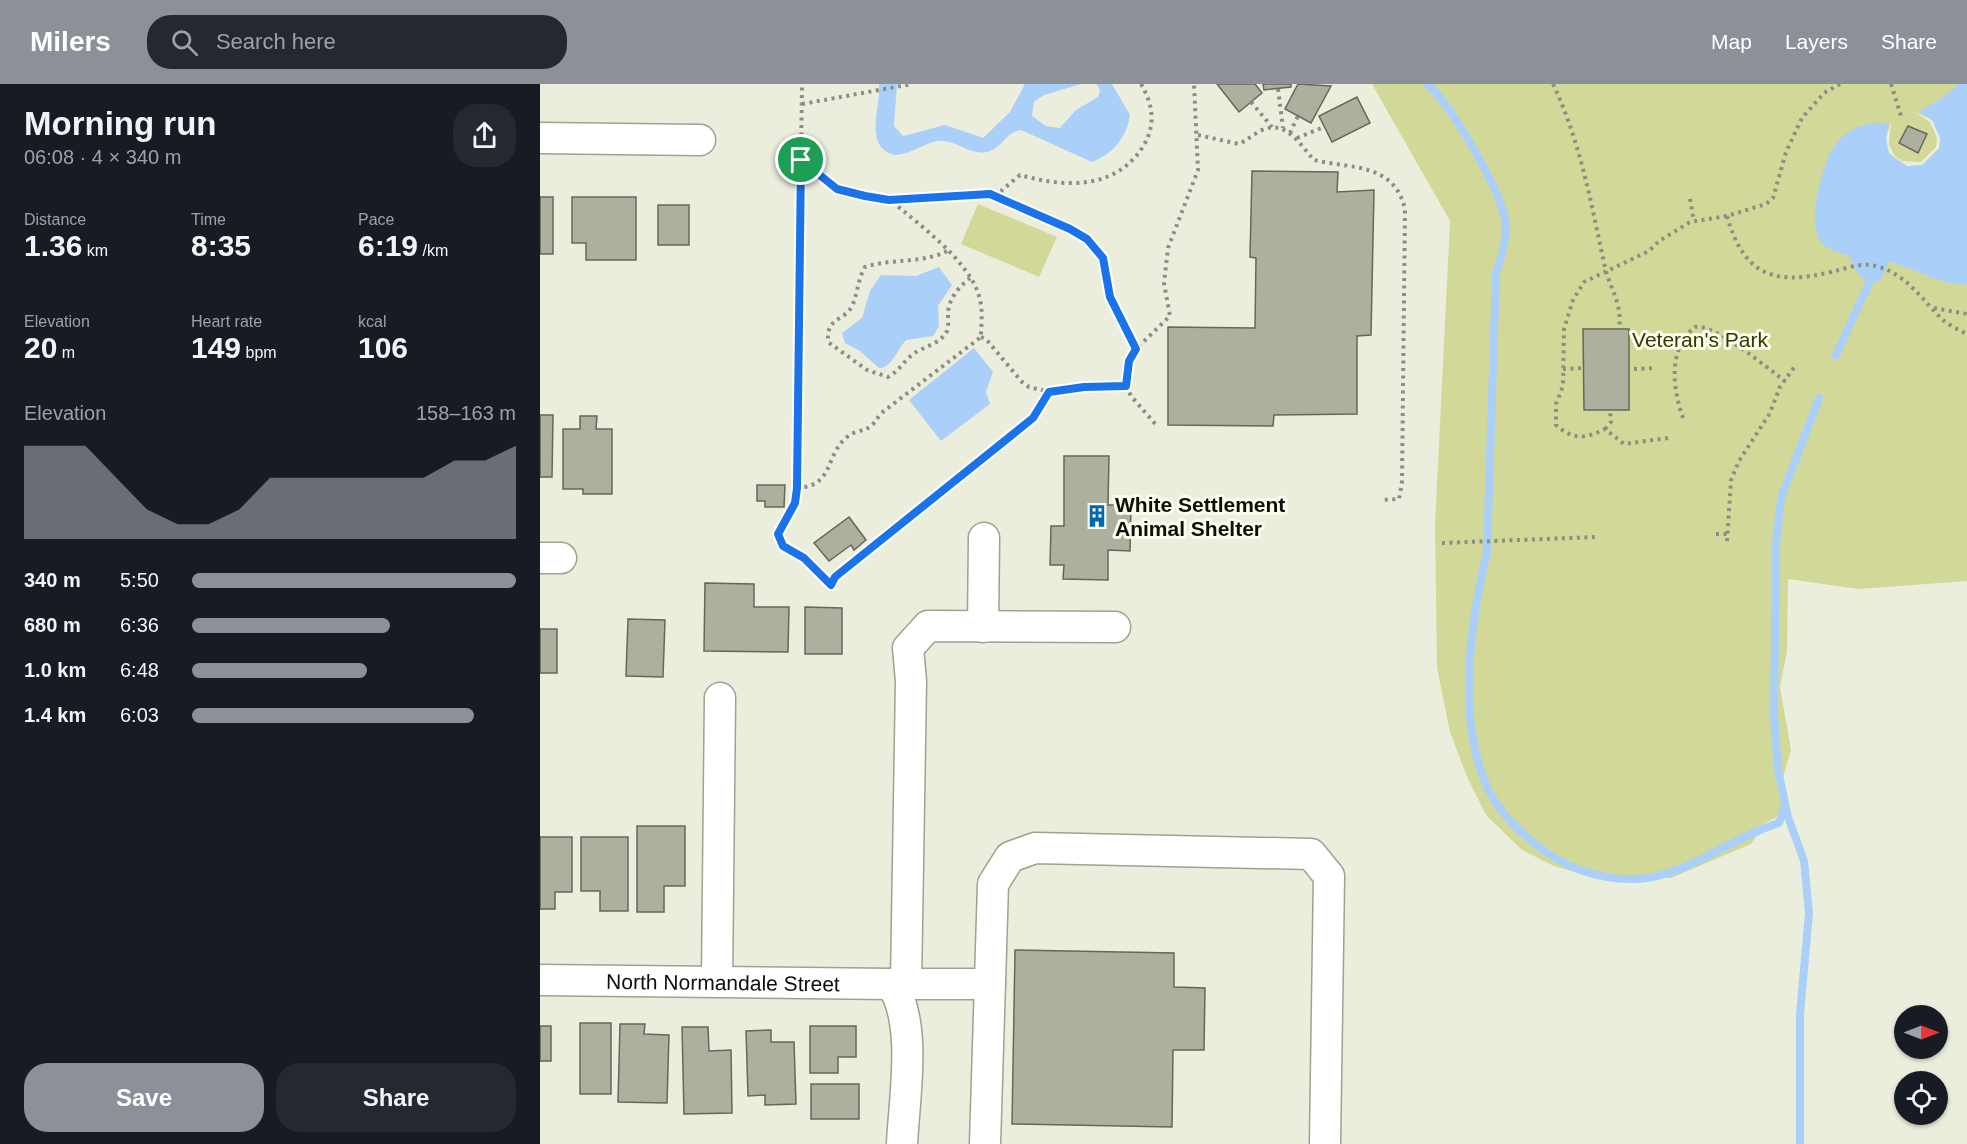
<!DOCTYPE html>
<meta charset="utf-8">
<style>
body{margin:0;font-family:Arial,sans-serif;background:#242831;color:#f1f3f6;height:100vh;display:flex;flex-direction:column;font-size:22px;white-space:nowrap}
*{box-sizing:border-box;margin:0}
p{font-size:20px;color:#9ea1a6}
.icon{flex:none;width:33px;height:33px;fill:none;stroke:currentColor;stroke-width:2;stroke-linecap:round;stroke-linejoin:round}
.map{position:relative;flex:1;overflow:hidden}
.side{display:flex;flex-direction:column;background:#171b24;width:540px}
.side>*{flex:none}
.needle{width:39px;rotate:90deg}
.controls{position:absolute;left:1354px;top:921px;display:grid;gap:12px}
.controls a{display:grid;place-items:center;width:54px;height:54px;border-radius:50%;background:#171b24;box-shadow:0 2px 4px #0004;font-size:30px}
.pin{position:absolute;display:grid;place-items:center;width:51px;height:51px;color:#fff;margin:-26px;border:3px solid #fff;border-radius:50%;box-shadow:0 2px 6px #0007}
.round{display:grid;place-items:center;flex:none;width:63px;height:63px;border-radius:24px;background:#242831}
.head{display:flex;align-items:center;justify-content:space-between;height:102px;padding:0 24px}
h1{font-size:33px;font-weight:600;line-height:45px}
.figures{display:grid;grid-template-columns:repeat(3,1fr);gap:9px;height:102px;padding:6px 24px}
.figures div{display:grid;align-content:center}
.figures b{font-size:30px;font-weight:600}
.figures small{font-size:16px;font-weight:400}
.figures p{font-size:16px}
.chart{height:168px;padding:12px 24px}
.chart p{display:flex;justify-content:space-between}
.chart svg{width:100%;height:108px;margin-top:6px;fill:#8c9099;opacity:.7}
.action{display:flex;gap:12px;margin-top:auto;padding:12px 24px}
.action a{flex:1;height:69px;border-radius:24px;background:#8c9099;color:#fff;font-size:24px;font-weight:600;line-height:69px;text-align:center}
.action a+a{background:#242831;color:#f1f3f6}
ul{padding:0 24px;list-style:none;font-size:20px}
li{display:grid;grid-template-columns:96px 72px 1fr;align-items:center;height:45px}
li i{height:15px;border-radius:8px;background:#8c9099}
header{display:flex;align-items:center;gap:36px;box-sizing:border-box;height:84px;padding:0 30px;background:#8c9099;color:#fff}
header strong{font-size:28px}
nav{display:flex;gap:33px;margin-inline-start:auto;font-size:21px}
.search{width:420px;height:54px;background:#242831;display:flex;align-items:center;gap:15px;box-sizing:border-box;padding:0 21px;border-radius:24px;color:#9ea1a6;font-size:22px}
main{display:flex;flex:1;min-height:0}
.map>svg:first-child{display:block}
.green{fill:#d2d898}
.water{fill:#aad0f9}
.pier{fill:#eceedd}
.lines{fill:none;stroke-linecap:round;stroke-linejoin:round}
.stream{stroke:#aad0f9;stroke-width:8}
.building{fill:#aeb09f;stroke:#656758;stroke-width:1.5}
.minor-casing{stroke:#9fa191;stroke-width:33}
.path{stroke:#8c8e82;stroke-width:4;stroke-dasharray:3 4.5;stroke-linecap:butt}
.minor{stroke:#fff;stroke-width:30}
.route-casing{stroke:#fff;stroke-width:12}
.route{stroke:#1a73e8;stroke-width:8}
.labels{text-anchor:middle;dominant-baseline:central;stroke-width:6;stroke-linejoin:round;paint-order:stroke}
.park-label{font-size:21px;fill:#343701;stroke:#f9fcea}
.poi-label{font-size:21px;font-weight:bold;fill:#0e0f09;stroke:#f9fcea;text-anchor:start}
.street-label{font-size:21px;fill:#0e0f09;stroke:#f9fcea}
</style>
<header>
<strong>Milers</strong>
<div class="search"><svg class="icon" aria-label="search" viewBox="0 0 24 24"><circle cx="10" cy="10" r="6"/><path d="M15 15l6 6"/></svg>Search here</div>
<nav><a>Map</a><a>Layers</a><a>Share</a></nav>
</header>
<main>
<section class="side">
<div class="head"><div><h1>Morning run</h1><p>06:08 · 4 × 340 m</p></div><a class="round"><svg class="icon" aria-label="share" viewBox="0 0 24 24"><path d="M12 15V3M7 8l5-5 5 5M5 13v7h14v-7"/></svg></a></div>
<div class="figures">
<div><p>Distance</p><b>1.36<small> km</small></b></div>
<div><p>Time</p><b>8:35</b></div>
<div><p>Pace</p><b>6:19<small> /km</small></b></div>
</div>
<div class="figures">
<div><p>Elevation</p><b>20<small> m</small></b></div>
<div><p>Heart rate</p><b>149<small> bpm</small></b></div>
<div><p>kcal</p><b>106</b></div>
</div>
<div class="chart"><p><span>Elevation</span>158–163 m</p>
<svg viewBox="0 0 160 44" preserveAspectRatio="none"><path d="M0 44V6L10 6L20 6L30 19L40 32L50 38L60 38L70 32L80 19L90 19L100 19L110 19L120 19L130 19L140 12L150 12L160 6V44z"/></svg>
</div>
<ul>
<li><b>340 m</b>5:50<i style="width:100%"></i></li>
<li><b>680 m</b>6:36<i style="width:61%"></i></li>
<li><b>1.0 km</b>6:48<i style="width:54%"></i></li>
<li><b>1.4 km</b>6:03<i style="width:87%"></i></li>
</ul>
<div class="action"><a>Save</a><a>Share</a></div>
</section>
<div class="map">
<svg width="1427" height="1060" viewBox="0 0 1427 1060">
<rect width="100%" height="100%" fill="#eceedd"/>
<g class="green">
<path d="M 832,0 L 1427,0 L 1427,497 L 1319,505 L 1248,495 L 1247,568 L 1240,603 L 1251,666 L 1241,700 L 1243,730 L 1225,739 L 1211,760 L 1131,794 L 1049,792 L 1014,782 L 982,766 L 946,731 L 928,695 L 910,648 L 897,584 L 895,441 L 910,137 Z"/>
<path d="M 438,120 L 517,153 L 499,193 L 421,160 Z"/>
</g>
<g class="water">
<path d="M 339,0 L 357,0 L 354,42 L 363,52 L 405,41 L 443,54 L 470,28 L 485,0 L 541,0 L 504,11 L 494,18 L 492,32 L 506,42 L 520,44 L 536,26 L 558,13 L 560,7 L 557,0 L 572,0 L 590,31 C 587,53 573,70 552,78 L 481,46 C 466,48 463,63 450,67 C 432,73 421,59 404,57 C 388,55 371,72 354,71 C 323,62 341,23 339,0 Z"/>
<path d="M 1419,0 L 1427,0 L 1427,201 L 1404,198 L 1349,177 L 1341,196 C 1320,202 1316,186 1309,172 C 1299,168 1288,167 1281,158 C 1266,140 1282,82 1293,64 C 1304,46 1329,35 1349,40 C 1342,72 1353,79 1382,81 L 1399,64 C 1397,48 1396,35 1378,28 L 1401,15 Z"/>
<path d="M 399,183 L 412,201 L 398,222 L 399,242 L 393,252 L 366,256 C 357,266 352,284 339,284 L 320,267 L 305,259 L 302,249 L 322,234 L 330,207 L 341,191 L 376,192 Z"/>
<path d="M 434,264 L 453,288 L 446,308 L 450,320 L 401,357 L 369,316 Z"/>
</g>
<path class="pier" d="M 1375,28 L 1392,36 L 1400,54 L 1399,64 L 1382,81 L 1367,82 L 1349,69 L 1346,54 L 1351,38 L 1349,60 L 1354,71 L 1362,77 L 1381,78 L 1396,63 L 1397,54 L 1390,38 Z"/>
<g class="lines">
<g class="stream">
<path d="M 887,0 C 911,20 956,100 964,130 C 969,149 962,172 956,189 L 947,468 C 930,540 915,640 950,709 C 960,728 979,747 995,760 C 1025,784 1058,796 1096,795 C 1147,793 1191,753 1239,739 L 1245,722"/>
<path d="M 1296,271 L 1330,197"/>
<path d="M 1260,1060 L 1260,930 L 1269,829 L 1264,777 L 1248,733 L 1238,686 L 1234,633 L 1236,459 L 1241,414 L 1279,314"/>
</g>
</g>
<g class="building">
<path d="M 677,0 L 715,0 L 722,9 L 699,28 Z"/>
<path d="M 723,0 L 751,0 L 751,3 L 724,6 Z"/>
<path d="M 758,0 L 791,2 L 771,39 L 745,25 Z"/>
<path d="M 817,13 L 830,39 L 792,58 L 779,32 Z"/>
<path d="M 1368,42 L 1387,50 L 1378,69 L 1359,59 Z"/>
<path d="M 712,87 L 798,88 L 797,108 L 834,106 L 831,251 L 817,252 L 817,330 L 734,331 L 733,342 L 628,341 L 628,243 L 715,244 L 716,174 L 710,173 Z"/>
<rect x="0" y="113" width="13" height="57"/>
<path d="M 32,113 L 96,113 L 96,176 L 46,176 L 46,159 L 32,159 Z"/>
<rect x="118" y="121" width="31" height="40"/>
<path d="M 1043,245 L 1089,245 L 1089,326 L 1044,326 Z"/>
<path d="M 0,331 L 13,331 L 12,393 L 0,393 Z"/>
<path d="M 40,332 L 57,332 L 56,345 L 72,345 L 72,410 L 43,410 L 43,405 L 23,405 L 23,345 L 40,345 Z"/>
<path d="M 524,372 L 569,372 L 568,421 L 591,421 L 590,467 L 568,466 L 568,496 L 523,495 L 524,481 L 510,481 L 511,442 L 524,442 Z"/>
<path d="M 217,401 L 245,401 L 244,423 L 225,423 L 225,417 L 217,417 Z"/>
<path d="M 309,433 L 326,456 L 314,466 L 311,461 L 289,477 L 274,459 Z"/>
<path d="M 165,499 L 214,500 L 214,523 L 249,523 L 248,568 L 164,567 Z"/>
<path d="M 265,523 L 302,524 L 302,570 L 265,570 Z"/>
<path d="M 88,535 L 125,536 L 123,593 L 86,592 Z"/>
<rect x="0" y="545" width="17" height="44"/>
<path d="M 97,742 L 145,742 L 145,802 L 124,802 L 124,828 L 97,828 Z"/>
<path d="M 0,753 L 32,753 L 32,808 L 15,808 L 15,825 L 0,825 Z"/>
<path d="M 41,753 L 88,753 L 88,827 L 60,827 L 60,807 L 41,807 Z"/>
<path d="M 475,866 L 634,869 L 634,903 L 665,904 L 664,966 L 633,966 L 632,1043 L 472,1040 Z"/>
<rect x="40" y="939" width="31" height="71"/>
<path d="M 80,940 L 105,940 L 104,950 L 129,951 L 127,1019 L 78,1018 Z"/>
<rect x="0" y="942" width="11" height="35"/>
<path d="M 270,942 L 316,942 L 316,973 L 298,973 L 298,989 L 270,989 Z"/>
<path d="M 142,943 L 168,943 L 169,967 L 191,966 L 192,1029 L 144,1030 Z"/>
<path d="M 231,946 L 231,958 L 254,958 L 256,1020 L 225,1021 L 225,1011 L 208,1012 L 206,947 Z"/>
<rect x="271" y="1000" width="48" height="35"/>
</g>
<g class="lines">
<g class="minor-casing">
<g id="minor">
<path d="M 0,54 L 160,56"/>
<path d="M 0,474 L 21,474"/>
<path d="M 443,543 L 444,454"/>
<path id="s1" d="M 0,896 L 351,900 C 378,937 364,1015 362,1060"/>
<path d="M 177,897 L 180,614"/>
<path d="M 351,900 L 450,900"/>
<path d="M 366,900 L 371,597 L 368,564 L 388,542 L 575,543"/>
<path d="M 445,1060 L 453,800 L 470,773 L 495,764 L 771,770 L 789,792 L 785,1060"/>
</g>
</g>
<g class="path">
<path d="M 601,0 C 613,21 616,39 604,61 C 577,106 525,104 480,91 L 461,107 L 450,110 L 530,145 L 556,163 L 567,183 L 570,213 L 596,265 L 630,232 L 624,199 L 628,164 L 658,86 L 654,0"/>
<path d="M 1013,0 C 1041,59 1051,120 1065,183 C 1070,205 1083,220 1079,245"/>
<path d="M 1351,0 L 1361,32"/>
<path d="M 738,5 L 743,44"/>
<path d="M 711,18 L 732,43"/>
<path d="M 262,20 L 372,0"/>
<path d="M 750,49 L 758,32"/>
<path d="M 658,51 L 699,60 C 707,56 713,51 720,47 C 746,34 759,60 774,76 C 810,85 854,78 865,125 L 862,398 L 859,415 L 841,416"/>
<path d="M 757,54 L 784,43"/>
<path d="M 261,76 L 297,105 L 349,115"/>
<path d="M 1150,115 L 1154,137"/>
<path d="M 1187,132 C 1204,191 1233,202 1291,188 C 1305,185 1321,178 1336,182 C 1367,190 1382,216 1403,236 C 1410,242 1419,246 1427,250"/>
<path d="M 407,167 C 381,180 353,174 325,183 C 318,195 318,207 313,220 C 306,238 286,231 288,258 L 327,286 L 348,293 C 359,287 363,278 372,271 C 383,262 400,261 407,247 C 409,242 408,234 408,229 C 409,214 419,203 430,194"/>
<path d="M 1394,224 L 1427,230"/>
<path d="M 441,253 L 446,255 L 482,298 L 489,303 L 509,308 L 493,334 L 295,493 L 291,501 L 264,474 L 254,471 L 240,458 L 239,446 L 251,427 L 257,404 C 295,402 284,372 307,353 C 321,342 328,352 340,330 L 441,253 C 441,241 443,228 440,216 C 433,179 377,139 349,115 L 450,110"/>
<path d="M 1023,285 L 1043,284"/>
<path d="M 1094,285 L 1116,284"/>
<path d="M 586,302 L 591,312 L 617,342"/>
<path d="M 509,308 L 544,303 L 586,302 L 589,277 L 596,265"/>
<path d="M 1143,334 C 1133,305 1127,265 1155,243 C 1174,239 1227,284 1245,297"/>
<path d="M 1065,345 L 1071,338 L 1070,326"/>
<path d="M 1128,354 L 1084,360 L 1065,345 C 1045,355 1033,356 1016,341 L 1016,320 L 1023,302 L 1024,245 L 1033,216 L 1044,198 L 1109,167 L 1119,157 L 1150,138 L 1187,132 L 1226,120 L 1233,114 L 1246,68 L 1262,34 L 1284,9 L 1300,0"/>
<path d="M 257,404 L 262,0"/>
<path d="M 1176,450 L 1187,450"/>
<path d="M 1187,457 L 1191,396 L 1199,377 L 1230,329 L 1240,303 L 1255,282"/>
<path d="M 902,459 L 1056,453"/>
</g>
<use href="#minor" class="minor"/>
</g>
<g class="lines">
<g class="route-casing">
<path id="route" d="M 261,76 L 297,105 L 325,112 L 349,116 L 450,110 L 530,145 L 547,155 L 563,174 L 570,213 L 596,265 L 589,277 L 586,302 L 544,303 L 509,308 L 493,334 L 295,493 L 291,501 L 264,474 L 243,462 L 238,450 L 255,419 L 257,404 Z"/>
</g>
<use href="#route" class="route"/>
</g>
<defs>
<g id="building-bare" transform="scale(1.8)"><path d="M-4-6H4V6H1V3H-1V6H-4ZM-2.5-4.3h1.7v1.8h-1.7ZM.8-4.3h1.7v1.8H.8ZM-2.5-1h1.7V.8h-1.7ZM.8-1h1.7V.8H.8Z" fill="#0067b3" stroke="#f9fcea" stroke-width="2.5" paint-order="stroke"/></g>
</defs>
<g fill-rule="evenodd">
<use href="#building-bare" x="557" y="432"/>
</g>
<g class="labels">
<g class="park-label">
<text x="1160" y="255">Veteran's Park</text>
</g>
<g class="poi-label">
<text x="575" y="420">White Settlement<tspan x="575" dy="24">Animal Shelter</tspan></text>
</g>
<g class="street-label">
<text stroke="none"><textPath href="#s1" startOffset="183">North Normandale Street</textPath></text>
</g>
</g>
</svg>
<div class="controls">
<a><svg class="needle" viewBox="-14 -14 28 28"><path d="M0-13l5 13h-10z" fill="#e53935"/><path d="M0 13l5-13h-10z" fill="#9ea1a6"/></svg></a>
<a><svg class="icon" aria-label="locate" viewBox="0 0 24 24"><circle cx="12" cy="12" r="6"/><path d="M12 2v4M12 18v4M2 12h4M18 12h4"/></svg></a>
</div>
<div class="pin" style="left:261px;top:76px;background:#1e9e55"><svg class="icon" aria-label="arrive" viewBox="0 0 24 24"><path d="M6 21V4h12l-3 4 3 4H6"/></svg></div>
</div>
</main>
